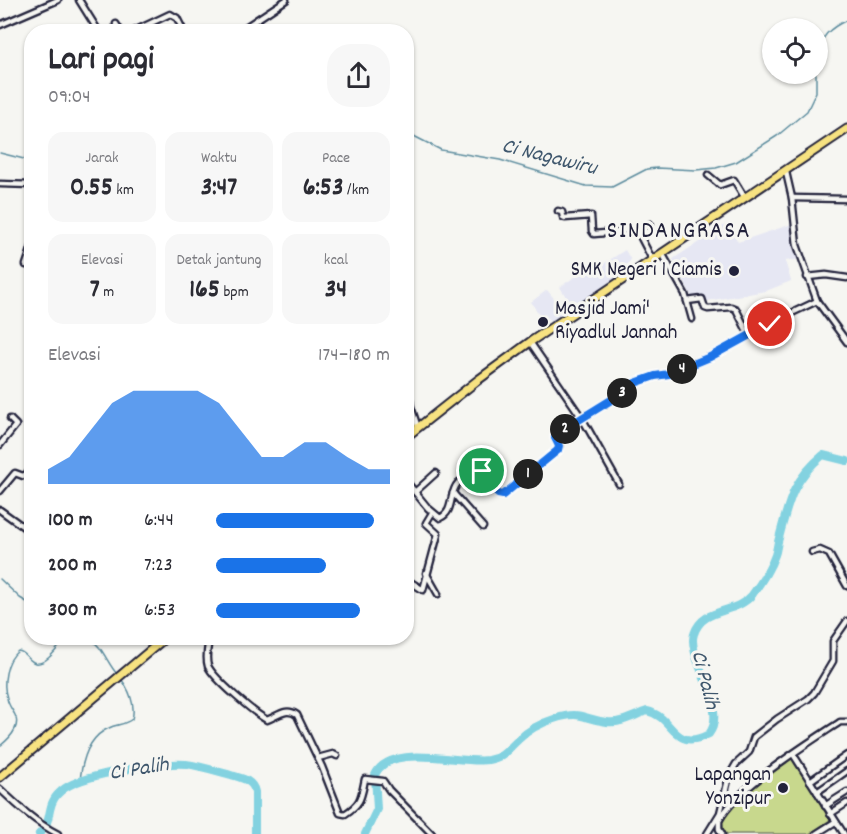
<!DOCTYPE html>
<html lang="id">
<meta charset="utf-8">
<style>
body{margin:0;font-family:Dekko,sans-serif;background:#f7f7f7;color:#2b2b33;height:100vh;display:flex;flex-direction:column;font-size:22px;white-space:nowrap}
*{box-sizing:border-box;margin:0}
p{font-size:20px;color:#7c7c81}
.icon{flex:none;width:33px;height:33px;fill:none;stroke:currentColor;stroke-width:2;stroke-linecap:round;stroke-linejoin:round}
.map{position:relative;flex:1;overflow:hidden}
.drawer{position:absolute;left:24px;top:24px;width:390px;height:621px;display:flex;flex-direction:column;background:#fff;border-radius:24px;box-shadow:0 2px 4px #0004}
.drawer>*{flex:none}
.tools{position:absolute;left:762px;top:18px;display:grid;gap:12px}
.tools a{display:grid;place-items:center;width:66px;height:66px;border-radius:50%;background:#fff;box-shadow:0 2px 4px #0004;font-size:30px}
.pin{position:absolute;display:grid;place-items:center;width:51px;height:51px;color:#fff;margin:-26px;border:3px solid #fff;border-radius:50%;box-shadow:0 2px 6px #0007}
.km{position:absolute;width:30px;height:30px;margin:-15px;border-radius:50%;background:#222;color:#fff;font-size:16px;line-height:30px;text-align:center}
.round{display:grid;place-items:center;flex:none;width:63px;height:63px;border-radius:24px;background:#f7f7f7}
.headline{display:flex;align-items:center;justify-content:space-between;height:102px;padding:0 24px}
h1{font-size:33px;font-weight:800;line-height:45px}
.stats{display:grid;grid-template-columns:repeat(3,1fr);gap:9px;height:102px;padding:6px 24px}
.stats div{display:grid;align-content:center;border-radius:15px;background:#f7f7f7;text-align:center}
.stats b{font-size:26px;font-weight:800}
.stats small{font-size:16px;font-weight:400}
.stats p{font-size:16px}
.chart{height:168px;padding:12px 24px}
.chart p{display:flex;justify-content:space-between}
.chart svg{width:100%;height:108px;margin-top:6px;fill:#1a73e8;opacity:.7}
ul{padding:0 24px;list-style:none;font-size:20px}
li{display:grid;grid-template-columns:96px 72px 1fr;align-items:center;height:45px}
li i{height:15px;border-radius:8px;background:#1a73e8}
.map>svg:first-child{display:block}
.built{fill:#e6e7f3}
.garden{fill:#c8d88d;stroke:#757d64;stroke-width:1.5}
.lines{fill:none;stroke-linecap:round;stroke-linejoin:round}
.stream{stroke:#5c8c9e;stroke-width:1.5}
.river{stroke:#83d2e0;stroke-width:8}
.minor-casing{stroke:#22223b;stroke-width:9}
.highway-casing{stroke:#22223b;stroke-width:11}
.minor{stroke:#f6f6f2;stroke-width:4.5}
.highway{stroke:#f7e281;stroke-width:7}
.route-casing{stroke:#fff;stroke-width:12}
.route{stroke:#1a73e8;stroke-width:8}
.poi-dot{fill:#22223b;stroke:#f6f6f2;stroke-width:2}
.labels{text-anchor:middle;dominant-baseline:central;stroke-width:6;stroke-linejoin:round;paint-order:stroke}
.poi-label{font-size:21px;fill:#22223b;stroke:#f6f6f2;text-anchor:end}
.water-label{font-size:22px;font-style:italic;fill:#3f576d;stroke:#f6f6f2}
.quarter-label{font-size:24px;letter-spacing:1.5px;fill:#22223b;stroke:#f6f6f2}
</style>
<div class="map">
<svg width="847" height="834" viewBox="0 0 847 834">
<rect width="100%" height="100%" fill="#f6f6f2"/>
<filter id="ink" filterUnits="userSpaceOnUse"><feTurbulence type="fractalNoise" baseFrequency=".0167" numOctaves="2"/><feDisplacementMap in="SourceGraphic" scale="12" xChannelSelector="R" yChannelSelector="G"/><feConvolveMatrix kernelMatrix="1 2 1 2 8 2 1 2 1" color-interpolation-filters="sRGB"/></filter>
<g filter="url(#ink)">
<g class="built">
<path d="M 728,223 L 738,242 L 792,224 L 802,259 L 785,261 L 791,281 L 766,291 L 695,303 L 673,259 Z"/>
<path d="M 625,250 L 631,260 L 628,263 L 630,270 L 567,311 L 568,313 L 552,324 L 545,314 L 540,316 L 531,302 L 547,290 L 557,302 L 566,297 L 560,287 L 576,276 L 574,271 L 580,267 L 586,275 Z"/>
</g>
<path class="garden" d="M 793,758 L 830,820 L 809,834 L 724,834 L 722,822 C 737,796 769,776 793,758 Z"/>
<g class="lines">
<g class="stream">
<path d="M 818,56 C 820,36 830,28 847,20"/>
<path d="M 406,132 L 441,150 L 500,160 L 586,186 L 612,187 L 647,169 L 657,168 L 696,170 L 716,168 L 736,162 L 777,136 L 807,111 L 816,92 L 816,74"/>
<path d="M 0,153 L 32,161"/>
<path d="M 0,579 L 20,598 L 32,605"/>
<path d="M 89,638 C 102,645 107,663 117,674"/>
<path d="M 0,746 C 9,739 21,727 15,715 C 12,709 8,705 7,698 C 2,684 6,660 18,651 C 26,652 26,658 33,662 C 44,669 60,645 66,638"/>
<path d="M 80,781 C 82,760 88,737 109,728 C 117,724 125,725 132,719 C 136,706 129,688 120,678"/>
</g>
<g class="river">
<path d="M 39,834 C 56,819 42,804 65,788 C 86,774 160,762 186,764 C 201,766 216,771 231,775 C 241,778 253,780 255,792 L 255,834"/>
<path d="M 365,834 L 377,809 L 375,775 C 390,742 459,764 488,760 C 504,757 507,750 518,740 C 527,731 541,723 554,719 C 582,710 582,719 607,722 C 621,724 635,715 647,711 C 675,717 672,753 709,734 C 729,709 686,657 694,634 C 703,606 736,615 752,595 C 761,583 770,569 775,555 C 777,550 777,544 779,538 C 789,501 792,481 823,455 L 847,461"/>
</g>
<g class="minor-casing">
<g id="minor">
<path d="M 79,0 L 99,32"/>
<path d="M 116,24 L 121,32"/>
<path d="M 0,25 L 58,0"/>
<path d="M 132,32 L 170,14 L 177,18 L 184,32"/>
<path d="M 238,32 L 286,0"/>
<path d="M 708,175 L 720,185 L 734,180 L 745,198"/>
<path d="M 0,184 L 32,185"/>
<path d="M 792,198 L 847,199"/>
<path d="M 558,211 L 562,212 L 563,217 L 565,218 L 591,216 L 592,231 L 594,234 L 617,232 L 650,224"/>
<path d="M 639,234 L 652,259"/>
<path d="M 662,253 L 685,294 L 692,319"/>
<path d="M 26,265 L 32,247"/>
<path d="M 807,277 L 826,275 L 847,278"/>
<path d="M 687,301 L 702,299 L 705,308 L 708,309 L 731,307 L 736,309 L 749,335"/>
<path d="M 817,301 L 847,342"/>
<path d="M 530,342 L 582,418 L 619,484"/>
<path d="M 406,380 L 411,407 L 418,428"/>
<path d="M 0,445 L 16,425 L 10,419"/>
<path d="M 406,481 L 428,508 L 440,518 C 455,511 448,494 458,483 C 464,477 474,474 481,471 L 485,472 L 498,494 L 503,495 L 558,450 L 559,446 L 555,438 L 556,434 L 616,397 L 635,383 L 655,376 L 669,374 L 710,357 L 777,320 L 817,301 L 797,245 L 792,198 L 786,172"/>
<path d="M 0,491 L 15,473 L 23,476 L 32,471"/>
<path d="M 415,492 L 436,473"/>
<path d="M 453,493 L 483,527"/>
<path d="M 0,510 L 32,533"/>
<path d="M 812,552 L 820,550 L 829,554 L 847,586"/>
<path d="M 426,573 L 438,594"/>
<path d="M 406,579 L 423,590 L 438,534 L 426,523 L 432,513"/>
<path d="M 209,638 C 208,647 205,657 208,666 C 214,679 254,713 267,720 C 278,716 286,707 297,715 L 322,767 L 340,813 L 345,814 C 362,803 361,797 365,779 L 383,781 L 389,790 L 432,834"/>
<path d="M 793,754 L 844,834"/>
<path d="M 318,758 L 333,754 L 337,756"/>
<path d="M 810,781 L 847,755"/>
<path d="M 0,789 C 18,806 35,822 58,834"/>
<path d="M 817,792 L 847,771"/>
<path d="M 825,806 L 847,792"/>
<path d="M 830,814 L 847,803"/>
<path d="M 707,834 L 720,813 L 729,776 L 736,764 L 749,752 L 754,737 L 777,719 L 808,699 L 814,693 L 833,661 L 833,641 L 847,621"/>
<path d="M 722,834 L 719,829 L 719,821 C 736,788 807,744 840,722 L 847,722"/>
<path d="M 816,834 L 835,822"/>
</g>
</g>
<g class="highway-casing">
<g id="highway">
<path d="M 406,437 L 478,380 L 530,342 L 847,129"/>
<path d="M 0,777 L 165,638"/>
</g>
</g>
<use href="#minor" class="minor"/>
<use href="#highway" class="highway"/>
</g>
</g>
<g class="lines" filter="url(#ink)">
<g class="route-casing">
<path id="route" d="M 482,471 L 485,472 L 498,494 L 503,495 L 558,450 L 559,446 L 555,438 L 556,434 L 616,397 L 635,383 L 655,376 L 669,374 L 710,357 L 770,324"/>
</g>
<use href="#route" class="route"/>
</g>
<g class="poi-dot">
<circle cx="734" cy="271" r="6"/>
<circle cx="543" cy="322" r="6"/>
<circle cx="783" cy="788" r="6"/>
</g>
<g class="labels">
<g class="poi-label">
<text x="722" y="271">SMK Negeri 1 Ciamis</text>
<text x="555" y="310" text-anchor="start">Masjid Jami'<tspan x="555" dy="24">Riyadlul Jannah</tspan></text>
<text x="771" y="776">Lapangan<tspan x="771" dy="24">Yonzipur</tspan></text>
</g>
<g class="water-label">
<text transform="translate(549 158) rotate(14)">Ci Nagawiru</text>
<text transform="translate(704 680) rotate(76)">Ci Palih</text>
<text transform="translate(139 770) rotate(-9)">Ci Palih</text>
</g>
<g class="quarter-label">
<text x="679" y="232">SINDANGRASA</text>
</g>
</g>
</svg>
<div class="tools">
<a><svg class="icon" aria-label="locate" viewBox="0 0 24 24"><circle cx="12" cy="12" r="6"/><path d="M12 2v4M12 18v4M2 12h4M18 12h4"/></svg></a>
</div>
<div class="pin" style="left:482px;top:471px;background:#1e9e55"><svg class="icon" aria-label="arrive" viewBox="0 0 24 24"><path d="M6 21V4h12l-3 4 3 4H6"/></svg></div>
<div class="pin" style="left:770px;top:324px;background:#d93025"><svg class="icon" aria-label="check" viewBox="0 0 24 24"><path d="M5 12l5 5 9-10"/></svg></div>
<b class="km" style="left:528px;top:474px">1</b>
<b class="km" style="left:565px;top:429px">2</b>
<b class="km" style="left:622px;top:393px">3</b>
<b class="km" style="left:682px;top:369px">4</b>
<section class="drawer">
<div class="headline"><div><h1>Lari pagi</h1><p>09:04</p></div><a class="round"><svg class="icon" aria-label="share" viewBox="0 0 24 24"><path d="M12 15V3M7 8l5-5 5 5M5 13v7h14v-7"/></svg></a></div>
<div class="stats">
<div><p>Jarak</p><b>0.55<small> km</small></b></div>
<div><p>Waktu</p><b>3:47</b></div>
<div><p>Pace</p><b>6:53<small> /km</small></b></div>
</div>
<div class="stats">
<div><p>Elevasi</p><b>7<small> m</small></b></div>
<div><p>Detak jantung</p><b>165<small> bpm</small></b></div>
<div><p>kcal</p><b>34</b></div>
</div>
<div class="chart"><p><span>Elevasi</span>174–180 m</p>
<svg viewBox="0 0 160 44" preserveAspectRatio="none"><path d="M0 44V38L10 33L20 22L30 11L40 6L50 6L60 6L70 6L80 11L90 22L100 33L110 33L120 27L130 27L140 33L150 38L160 38V44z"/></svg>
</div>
<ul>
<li><b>100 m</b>6:44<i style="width:91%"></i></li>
<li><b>200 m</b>7:23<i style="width:63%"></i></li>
<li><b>300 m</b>6:53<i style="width:83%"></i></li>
</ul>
</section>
</div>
